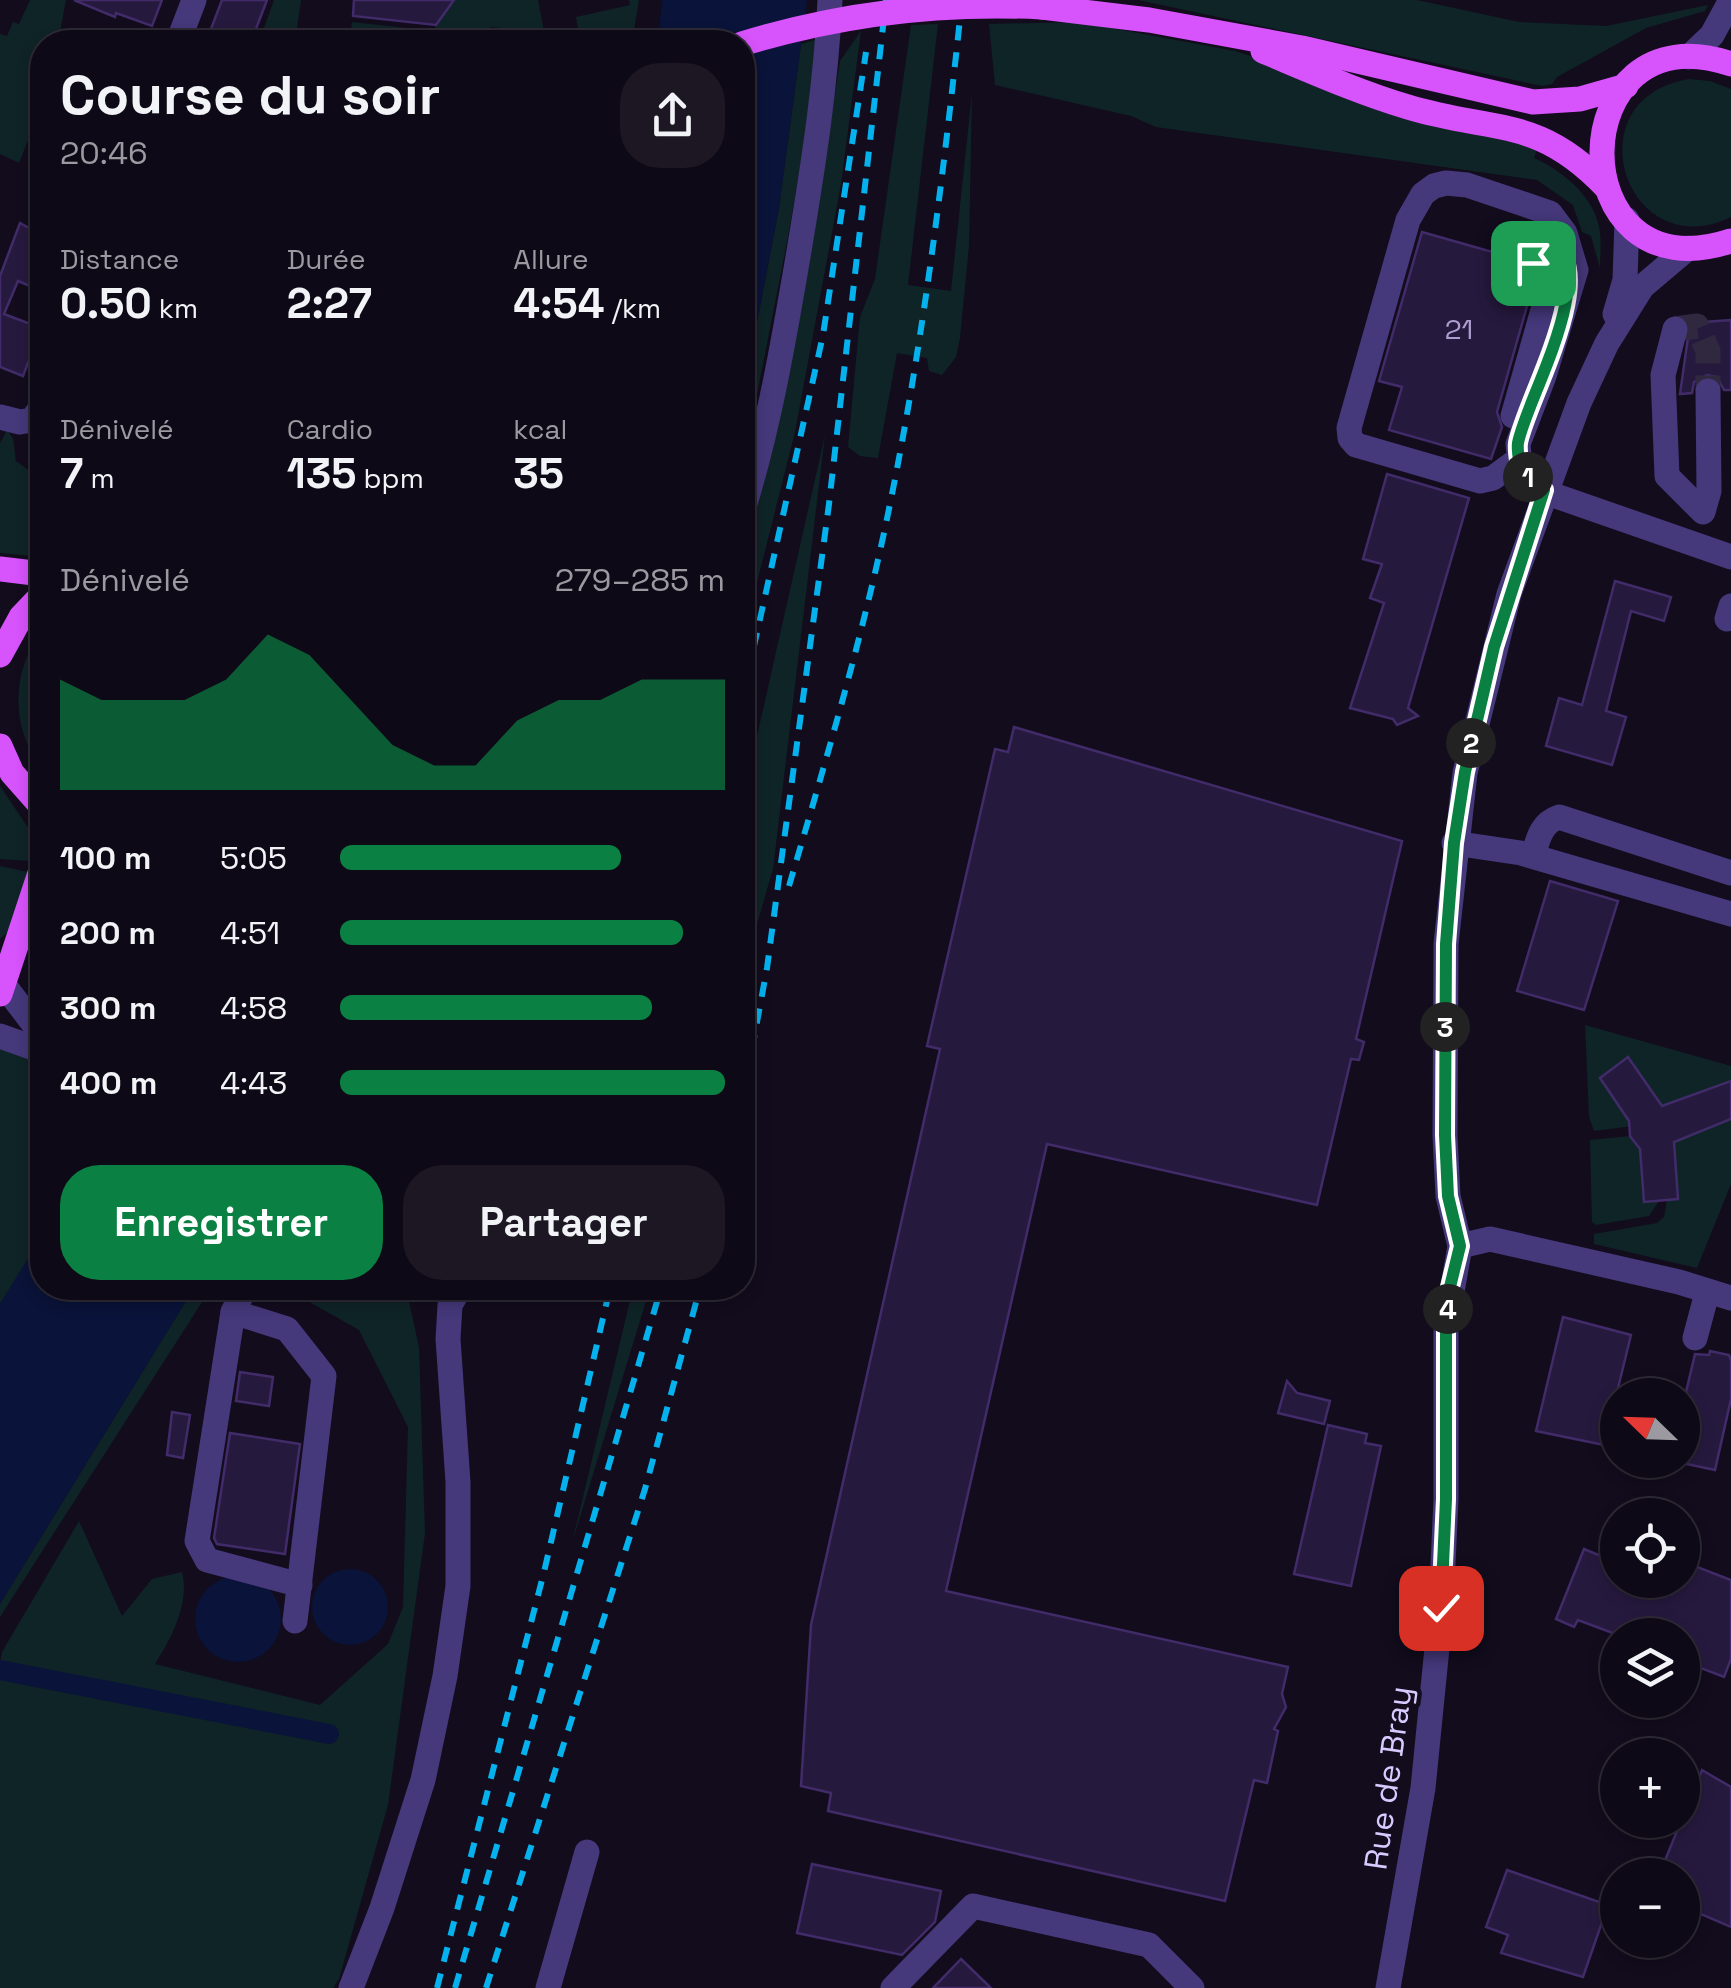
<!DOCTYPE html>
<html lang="fr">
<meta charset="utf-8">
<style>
body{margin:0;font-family:"Space Grotesk",sans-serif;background:#1c1723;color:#f1f3f6;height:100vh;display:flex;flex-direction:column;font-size:38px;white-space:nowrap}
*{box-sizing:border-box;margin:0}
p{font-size:32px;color:#9b9aa1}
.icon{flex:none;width:55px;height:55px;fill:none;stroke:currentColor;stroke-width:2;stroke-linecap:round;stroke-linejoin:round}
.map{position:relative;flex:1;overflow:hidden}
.details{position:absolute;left:30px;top:30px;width:725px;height:1270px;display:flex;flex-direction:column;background:#0e0916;border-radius:40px;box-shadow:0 5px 15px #0003,0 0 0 2px #2e2a35}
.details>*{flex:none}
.needle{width:65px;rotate:293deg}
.fabs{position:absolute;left:1600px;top:1378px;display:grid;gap:20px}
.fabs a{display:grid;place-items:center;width:100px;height:100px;border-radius:50%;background:#0e0916;box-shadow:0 5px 15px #0003,0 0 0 2px #2e2a35;font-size:50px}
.pin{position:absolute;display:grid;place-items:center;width:85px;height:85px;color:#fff;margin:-42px;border-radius:20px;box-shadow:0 5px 15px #0006}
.km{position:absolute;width:50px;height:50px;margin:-25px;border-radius:50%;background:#222;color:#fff;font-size:28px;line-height:50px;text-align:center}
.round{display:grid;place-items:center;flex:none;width:105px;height:105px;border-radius:40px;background:#1c1723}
.head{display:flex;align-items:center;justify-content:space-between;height:170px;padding:0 30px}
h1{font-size:55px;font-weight:700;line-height:75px}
.metrics{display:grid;grid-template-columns:repeat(3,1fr);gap:15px;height:170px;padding:10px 30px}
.metrics div{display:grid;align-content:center}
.metrics b{font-size:42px;font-weight:700}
.metrics small{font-size:28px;font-weight:400}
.metrics p{font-size:28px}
.chart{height:280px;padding:20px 30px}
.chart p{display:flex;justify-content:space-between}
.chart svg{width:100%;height:180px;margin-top:10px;fill:#0b8043;opacity:.7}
.button{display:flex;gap:20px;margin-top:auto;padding:20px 30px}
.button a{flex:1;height:115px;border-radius:40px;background:#0b8043;color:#fff;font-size:40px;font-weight:700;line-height:115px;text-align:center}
.button a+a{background:#1c1723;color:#f1f3f6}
ul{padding:0 30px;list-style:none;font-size:32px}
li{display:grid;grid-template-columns:160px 120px 1fr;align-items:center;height:75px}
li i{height:25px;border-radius:12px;background:#0b8043}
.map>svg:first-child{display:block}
.green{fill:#0f2427}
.water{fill:#0a1339}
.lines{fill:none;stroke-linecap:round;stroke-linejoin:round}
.canal{stroke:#0a1339;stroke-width:20}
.building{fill:#26193e;stroke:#412b69;stroke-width:2.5}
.minor-tunnel{stroke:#30283f;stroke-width:25;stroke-dasharray:25 12;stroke-linecap:butt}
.minor{stroke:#45387b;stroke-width:25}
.major{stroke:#d753fb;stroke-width:25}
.rail{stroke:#05b2ee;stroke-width:6;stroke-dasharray:15 12;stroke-linecap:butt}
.major-bridge{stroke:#d753fb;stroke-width:25}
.route-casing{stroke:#fff;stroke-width:20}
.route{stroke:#0b8043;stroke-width:12}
.labels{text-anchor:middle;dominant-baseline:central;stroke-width:9;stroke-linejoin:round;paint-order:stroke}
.number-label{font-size:28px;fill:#ac9dce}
.street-label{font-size:32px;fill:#d8c9fe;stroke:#120c1d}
</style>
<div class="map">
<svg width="1731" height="1988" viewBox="0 0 1731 1988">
<rect width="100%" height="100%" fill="#120c1d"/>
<g class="green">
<path d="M 30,0 L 66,0 L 58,42 L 42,42 L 42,105 L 19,163 L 0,154 L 0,34 L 7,36 L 13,22 L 19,24 Z"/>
<path d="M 274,0 L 301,0 L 295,42 L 259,42 Z"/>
<path d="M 442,0 L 538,0 L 544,31 L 561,28 L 563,37 L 493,27 L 466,33 L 448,42 L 416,42 L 416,37 L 351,30 L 352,22 L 434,31 Z"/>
<path d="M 629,0 L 639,0 L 632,42 L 580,41 L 576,17 L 630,5 Z"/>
<path d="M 1138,0 L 1417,0 L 1519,22 L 1606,26 L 1708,5 L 1705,11 L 1646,28 L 1557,77 L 1552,84 L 1542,86 Z"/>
<path d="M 1079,22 L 1235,51 L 1537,149 L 1534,158 C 1561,170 1593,195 1599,227 C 1602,239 1600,255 1600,268 L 1591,236 L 1582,232 L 1573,205 L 1537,180 L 1156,127 L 1131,116 L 995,85 L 989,24 Z"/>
<path d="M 938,24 L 908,285 L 951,291 L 972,93 L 969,245 L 960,338 L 956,357 L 942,375 L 929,371 L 927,358 L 897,353 L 878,458 L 860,456 L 848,447 L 860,317 L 875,279 L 911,25 Z"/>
<path d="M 861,31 L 841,184 L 795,432 L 743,638 L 743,553 L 756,507 L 818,202 L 840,61 Z"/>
<path d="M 822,38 L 788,237 L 743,466 L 743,395 L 779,208 L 801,44 Z"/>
<path d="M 1689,79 L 1710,81 L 1731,89 L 1731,217 C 1625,268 1571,98 1689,79 Z"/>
<path d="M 7,430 L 13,439 L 16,461 L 42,480 L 42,557 L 0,553 L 0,443 Z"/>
<path d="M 825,435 L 773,869 L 743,972 L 743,798 Z"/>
<path d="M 42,629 L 42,770 C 10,725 11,674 42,629 Z"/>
<path d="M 0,786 L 29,829 L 30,861 L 0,859 Z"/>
<path d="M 0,866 L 33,873 L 11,930 L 0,939 Z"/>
<path d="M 1585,1025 L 1731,1066 L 1731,1081 L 1662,1107 L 1627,1058 L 1600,1078 L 1633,1126 L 1594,1131 L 1589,1117 Z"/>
<path d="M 0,1043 L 42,1059 L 42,1236 L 0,1304 Z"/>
<path d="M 1731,1119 L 1731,1184 L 1697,1268 L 1594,1244 L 1594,1234 L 1657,1223 L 1664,1217 L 1667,1200 L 1678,1199 L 1674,1142 Z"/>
<path d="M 1630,1136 L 1639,1141 L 1644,1201 L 1659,1201 L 1649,1216 L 1596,1225 L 1592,1222 L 1590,1140 Z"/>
<path d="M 194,1288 L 211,1288 L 0,1617 L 0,1604 Z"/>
<path d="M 285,1288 L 406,1288 L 419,1347 L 425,1533 L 388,1805 L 339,1979 L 333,1988 L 0,1988 L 0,1663 L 2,1652 L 79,1521 L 122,1616 L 152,1579 L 182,1572 C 190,1603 171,1639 155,1664 L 320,1705 L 388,1644 L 403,1607 L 408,1427 L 359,1330 Z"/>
<path d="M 633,1288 L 650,1288 L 572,1543 Z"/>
</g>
<g class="water">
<path d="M 662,0 L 807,0 L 779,208 L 743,395 L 742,42 L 658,42 Z"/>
<path d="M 42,1236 L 42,1288 L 194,1288 L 0,1604 L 0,1304 Z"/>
<circle cx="350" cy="1607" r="38"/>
<circle cx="238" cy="1619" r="43"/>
</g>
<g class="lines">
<path class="canal" d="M 0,1670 L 329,1734"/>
</g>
<g class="building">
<path d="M 74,0 L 162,0 L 152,26 L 116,13 L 115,17 Z"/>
<path d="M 222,0 L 267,0 L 251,42 L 206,42 Z"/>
<path d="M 354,0 L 454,0 L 436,25 L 353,16 Z"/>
<path d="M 20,223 L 42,235 L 42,291 L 18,281 L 4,314 L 41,328 L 23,376 L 0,367 L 0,276 Z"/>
<path d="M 1422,232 L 1517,259 L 1519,271 L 1529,278 L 1531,292 L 1497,412 L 1502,427 L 1491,459 L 1389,430 L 1402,387 L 1379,381 Z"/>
<path d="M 1731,320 L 1731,390 L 1724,390 L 1717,377 L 1707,375 L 1694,382 L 1692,393 L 1680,394 L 1690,323 Z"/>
<path d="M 1387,474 L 1469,498 L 1408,708 L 1418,716 L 1397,725 L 1393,719 L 1350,708 L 1384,603 L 1370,598 L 1382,564 L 1363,559 Z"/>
<path d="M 1615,581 L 1671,597 L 1664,621 L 1631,611 L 1606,711 L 1626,717 L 1612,765 L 1546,746 L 1559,698 L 1582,705 Z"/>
<path d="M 1014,727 L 1402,841 L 1356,1039 L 1364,1042 L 1359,1060 L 1351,1059 L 1317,1205 L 1047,1144 L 946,1591 L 1288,1667 L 1282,1694 L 1286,1707 L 1274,1729 L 1278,1731 L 1267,1783 L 1254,1780 L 1225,1901 L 828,1811 L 831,1793 L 801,1786 L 811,1625 L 940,1049 L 927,1046 L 995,749 L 1008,752 Z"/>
<path d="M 1550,881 L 1618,901 L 1584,1010 L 1517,991 Z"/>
<path d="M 1628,1057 L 1662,1106 L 1731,1081 L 1731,1119 L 1674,1142 L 1678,1199 L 1644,1202 L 1640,1149 L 1630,1136 L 1629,1121 L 1600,1078 Z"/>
<path d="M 1563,1317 L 1631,1335 L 1604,1445 L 1536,1431 Z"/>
<path d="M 1710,1351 L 1729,1355 L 1731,1360 L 1731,1399 L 1715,1470 L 1682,1463 L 1682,1409 L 1695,1354 L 1709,1355 Z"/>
<path d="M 240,1372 L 273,1377 L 269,1406 L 236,1401 Z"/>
<path d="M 1287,1381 L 1297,1393 L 1330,1401 L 1324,1424 L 1278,1413 Z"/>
<path d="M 172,1412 L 190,1415 L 183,1458 L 167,1455 Z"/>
<path d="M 1328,1425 L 1367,1434 L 1365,1443 L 1381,1446 L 1351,1586 L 1294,1574 Z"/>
<path d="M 230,1433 L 300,1444 L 285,1554 L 217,1544 L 214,1538 Z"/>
<path d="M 1584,1549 L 1618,1563 L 1618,1580 L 1635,1580 L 1671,1594 L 1677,1580 L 1682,1580 L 1682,1561 L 1731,1580 L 1731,1659 L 1724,1677 L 1682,1661 L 1682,1635 L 1618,1635 L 1578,1620 L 1574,1627 L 1556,1619 Z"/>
<path d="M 1702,1770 L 1731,1787 L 1731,1927 L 1682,1906 L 1682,1875 L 1659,1875 Z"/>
<path d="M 812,1864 L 941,1891 L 935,1922 L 902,1955 L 797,1933 Z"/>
<path d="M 1507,1870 L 1608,1905 L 1583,1977 L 1501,1953 L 1508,1935 L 1486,1927 Z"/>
<path d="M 961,1959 L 991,1988 L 933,1988 Z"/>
</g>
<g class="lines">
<path class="minor-tunnel" d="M 1675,329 L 1697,326 L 1708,351 L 1708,391"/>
<g class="minor">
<path d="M 178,42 L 194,0"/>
<path d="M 1689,57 L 1712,35 L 1731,0"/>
<path d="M 1533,263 L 1534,249 L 1550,243 L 1559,248 L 1566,268"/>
<path d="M 1615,314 L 1625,280 L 1627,220"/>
<path d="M 1675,329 L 1663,375 L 1667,476 L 1703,512 L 1709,491 L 1708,391"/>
<path d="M 1513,416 L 1548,292 L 1545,280"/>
<path d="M 0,417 L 20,422 L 32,420 L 42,406"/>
<path d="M 1512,464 L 1493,478 L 1480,481 L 1356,445 L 1350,438 L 1349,428 L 1408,220 L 1423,194 L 1434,186 L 1446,183 L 1467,185 L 1550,213 L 1565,233 L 1576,270 L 1544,376 L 1518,444 L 1520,467 L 1529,479 L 1556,496 L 1731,557"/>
<path d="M 742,513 C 769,428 784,339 799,251 C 813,167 826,85 830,0"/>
<path d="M 1727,619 L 1731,606"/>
<path d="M 1454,843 L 1521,853 L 1731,914"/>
<path d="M 1533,856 C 1538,839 1541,823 1559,817 L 1731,873"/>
<path d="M 4,985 L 42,1035"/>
<path d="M 0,1036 L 42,1051"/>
<path d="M 1460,1246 L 1490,1239 L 1679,1282 L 1731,1298"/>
<path d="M 245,1288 L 233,1312 L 197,1541 L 207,1560 L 300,1585"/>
<path d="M 233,1312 L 287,1329 L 324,1376 L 295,1621"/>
<path d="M 1695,1338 L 1707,1293"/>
<path d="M 351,1988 L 382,1908 L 423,1780 L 445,1676 L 458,1586 L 458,1482 L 448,1339 L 450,1305 L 460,1288"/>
<path d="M 548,1988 L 587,1852"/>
<path d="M 893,1988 L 973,1906 L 1149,1945 L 1192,1988"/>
<path d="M 1388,1988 L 1423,1788 L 1441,1608 L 1446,1499 L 1446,1326 L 1460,1246 L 1448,1196 L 1445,1135 L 1446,944 L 1465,773 L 1509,594 L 1579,403 L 1607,343 L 1642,287 L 1688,248"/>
</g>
<g class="major">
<path d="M 1042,7 L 1149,20 L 1302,48 L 1533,102 L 1580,99 L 1626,86"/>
<path d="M 1263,51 C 1311,71 1358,92 1408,107 C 1494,133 1537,115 1606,187"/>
<path d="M 1731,64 C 1561,6 1557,298 1731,241"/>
<path d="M 0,569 L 42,574"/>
<path d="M 0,655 L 21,617 L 42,595"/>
<path d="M 0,746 L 12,773 L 42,807"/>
<path d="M 0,994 L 42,867"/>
</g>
<g class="rail">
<path d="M 742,700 L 823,335 L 866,52"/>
<path d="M 789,886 C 826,760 864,633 890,504 C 924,337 944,169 962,0"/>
<path d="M 742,1011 L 755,968"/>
<path d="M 742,1103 L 767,968 L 829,504 L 886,0"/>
<path d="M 437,1988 L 544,1572 L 610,1288"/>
<path d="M 455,1988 L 661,1288"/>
<path d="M 486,1988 L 645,1489 L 700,1288"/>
</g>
<path class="major-bridge" d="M 742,44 C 839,14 940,2 1042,7"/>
</g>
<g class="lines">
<g class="route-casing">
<path id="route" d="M 1441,1608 L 1446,1499 L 1446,1326 L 1449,1291 L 1460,1246 L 1448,1196 L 1445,1135 L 1446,944 L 1454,843 L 1465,772 L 1494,647 L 1544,490 L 1520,467 C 1519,460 1517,450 1518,443 C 1525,402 1602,272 1550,243 L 1534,248 L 1533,263"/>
</g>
<use href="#route" class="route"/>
</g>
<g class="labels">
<g class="number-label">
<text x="1459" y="329">21</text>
</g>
<g class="street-label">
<text transform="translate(1388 1778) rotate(-82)">Rue de Bray</text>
</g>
</g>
</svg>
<div class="fabs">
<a><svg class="needle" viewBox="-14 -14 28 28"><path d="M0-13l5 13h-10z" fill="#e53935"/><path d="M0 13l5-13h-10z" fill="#9b9aa1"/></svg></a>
<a><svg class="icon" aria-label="locate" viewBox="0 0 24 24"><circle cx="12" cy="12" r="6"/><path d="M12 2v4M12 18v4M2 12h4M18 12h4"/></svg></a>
<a><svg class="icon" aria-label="layers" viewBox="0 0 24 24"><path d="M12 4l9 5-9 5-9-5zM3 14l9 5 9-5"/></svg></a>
<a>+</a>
<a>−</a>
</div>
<div class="pin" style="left:1533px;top:263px;background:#1e9e55"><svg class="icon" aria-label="arrive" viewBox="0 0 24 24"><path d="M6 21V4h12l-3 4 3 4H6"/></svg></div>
<div class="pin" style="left:1441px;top:1608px;background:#d93025"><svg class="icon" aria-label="check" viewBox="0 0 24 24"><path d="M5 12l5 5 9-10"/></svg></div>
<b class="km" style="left:1528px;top:477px">1</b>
<b class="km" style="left:1471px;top:743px">2</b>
<b class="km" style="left:1445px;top:1027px">3</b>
<b class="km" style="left:1448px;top:1309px">4</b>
<section class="details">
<div class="head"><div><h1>Course du soir</h1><p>20:46</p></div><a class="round"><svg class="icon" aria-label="share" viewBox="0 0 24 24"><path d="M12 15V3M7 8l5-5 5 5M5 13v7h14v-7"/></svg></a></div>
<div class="metrics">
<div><p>Distance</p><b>0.50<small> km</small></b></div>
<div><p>Durée</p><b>2:27</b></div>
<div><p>Allure</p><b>4:54<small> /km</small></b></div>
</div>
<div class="metrics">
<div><p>Dénivelé</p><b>7<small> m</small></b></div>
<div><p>Cardio</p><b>135<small> bpm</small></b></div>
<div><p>kcal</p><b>35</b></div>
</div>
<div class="chart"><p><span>Dénivelé</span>279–285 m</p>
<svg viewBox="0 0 160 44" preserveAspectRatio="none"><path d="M0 44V17L10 22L20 22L30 22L40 17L50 6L60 11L70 22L80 33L90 38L100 38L110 27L120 22L130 22L140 17L150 17L160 17V44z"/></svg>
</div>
<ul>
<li><b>100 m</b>5:05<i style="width:73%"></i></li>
<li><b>200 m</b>4:51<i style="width:89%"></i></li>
<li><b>300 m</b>4:58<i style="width:81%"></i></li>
<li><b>400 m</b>4:43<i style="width:100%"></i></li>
</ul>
<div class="button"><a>Enregistrer</a><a>Partager</a></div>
</section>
</div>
